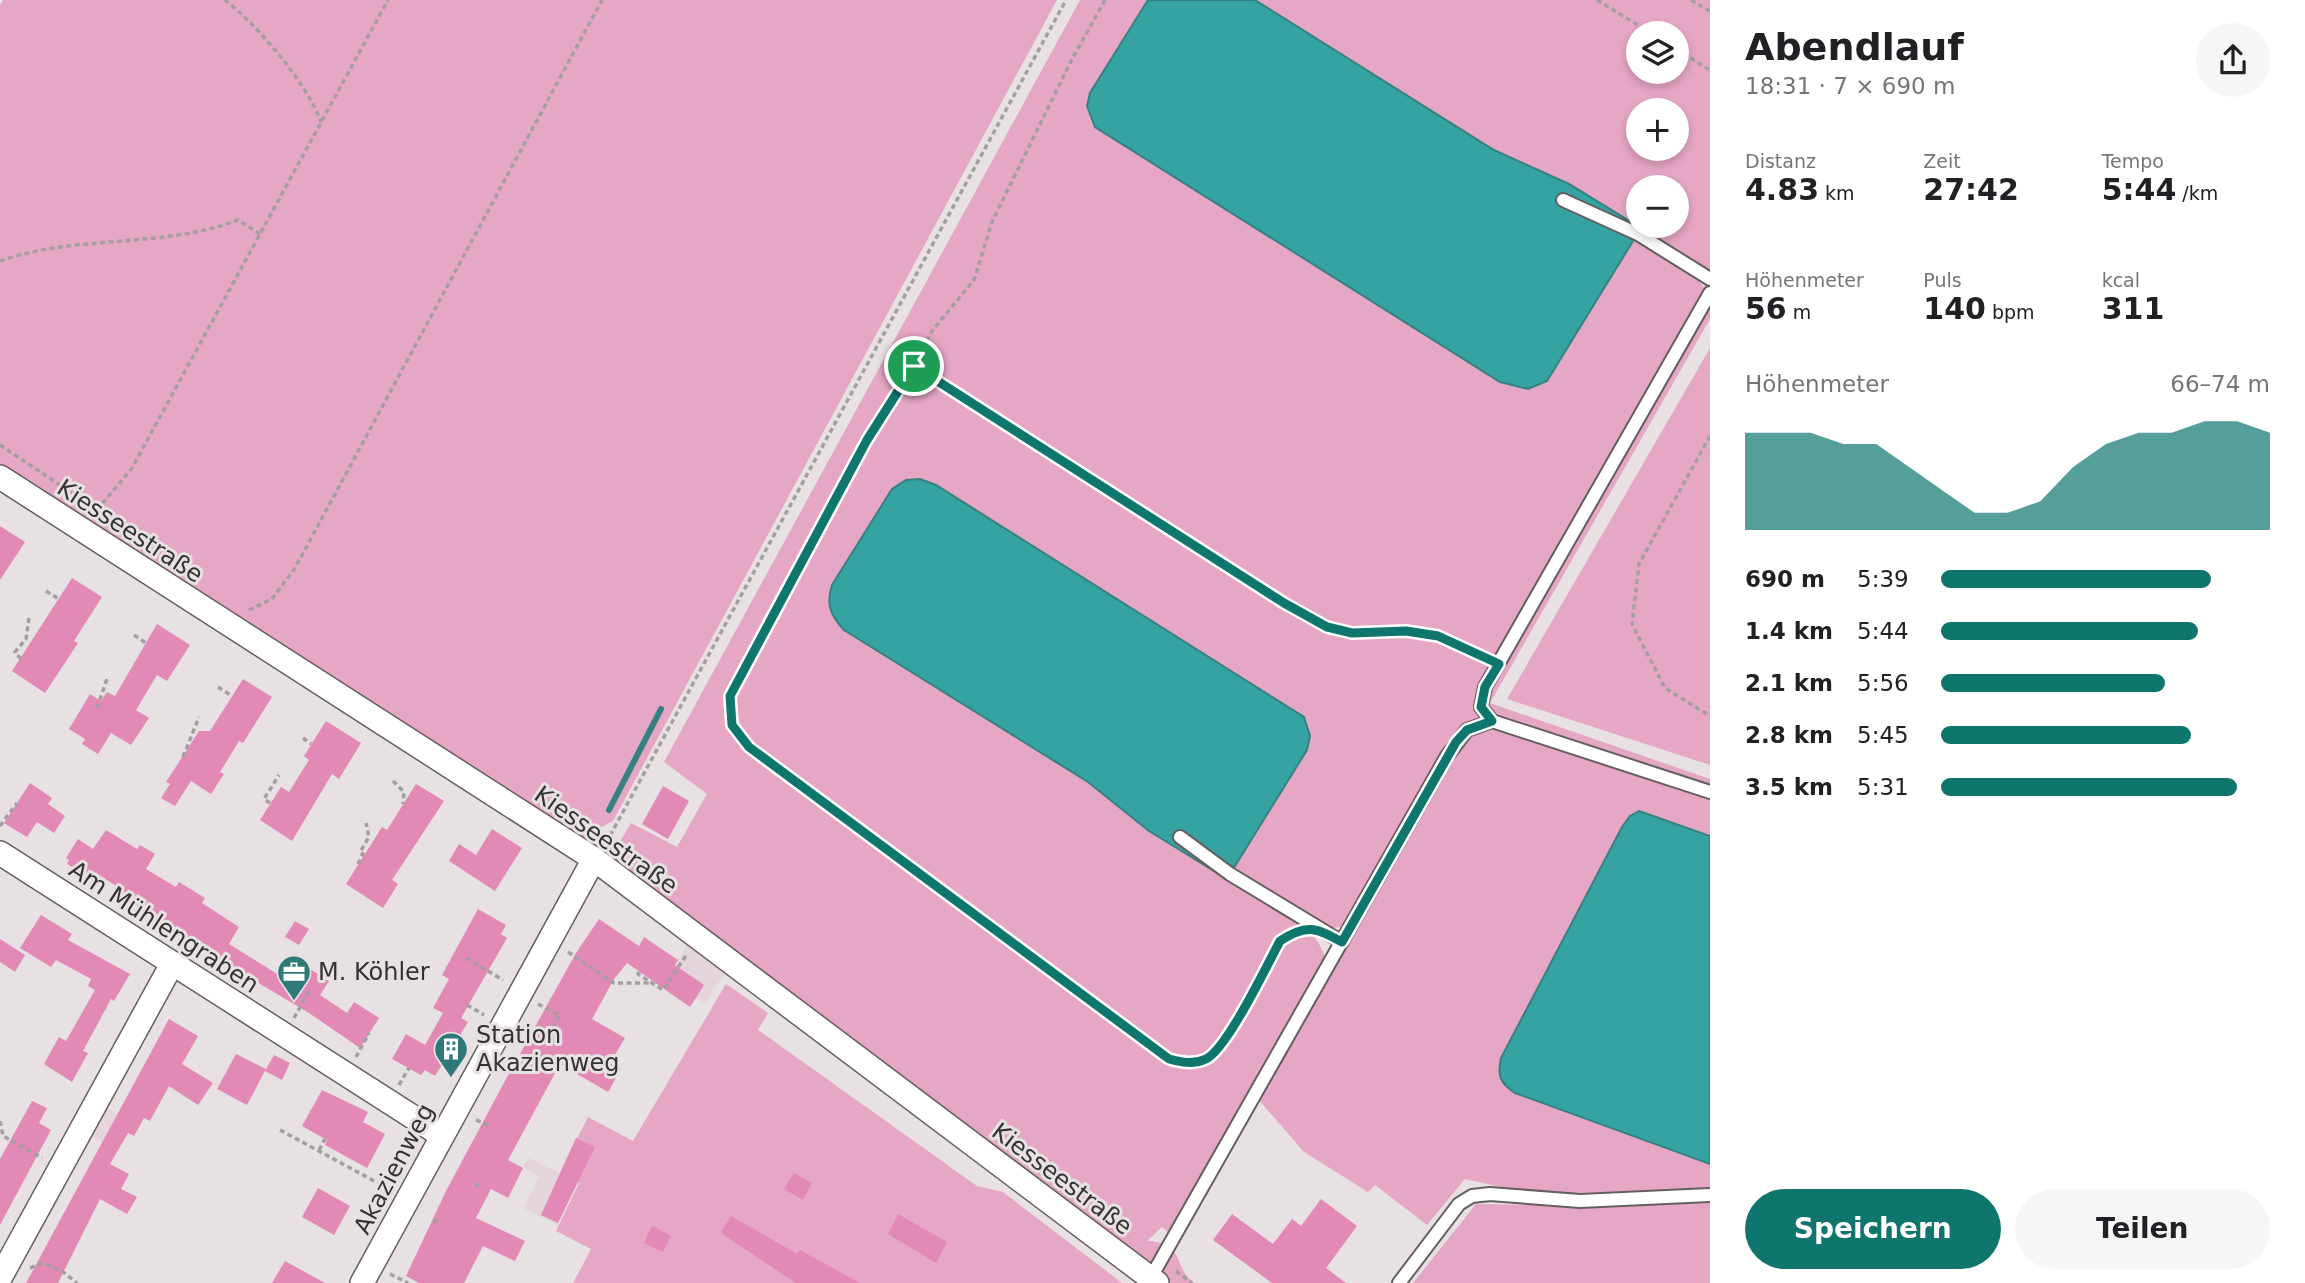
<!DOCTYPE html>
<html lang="de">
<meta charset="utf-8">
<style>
body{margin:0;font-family:"DejaVu Sans",sans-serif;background:#f6f6f6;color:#202124;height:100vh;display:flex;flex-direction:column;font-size:26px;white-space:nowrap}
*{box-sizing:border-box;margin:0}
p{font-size:23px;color:#757577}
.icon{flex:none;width:38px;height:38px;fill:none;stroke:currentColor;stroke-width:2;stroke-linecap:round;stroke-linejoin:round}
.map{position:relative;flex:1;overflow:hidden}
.side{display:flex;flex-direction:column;background:#fff;width:595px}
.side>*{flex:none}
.fabs{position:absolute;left:1626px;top:21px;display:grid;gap:14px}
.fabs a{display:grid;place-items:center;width:63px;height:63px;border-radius:50%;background:#fff;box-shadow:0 4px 10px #0003;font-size:35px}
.pin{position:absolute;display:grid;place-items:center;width:60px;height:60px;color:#fff;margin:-30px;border:4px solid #fff;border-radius:50%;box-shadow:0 2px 7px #0007}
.round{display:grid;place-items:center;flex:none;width:74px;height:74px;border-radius:37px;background:#f6f6f6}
.head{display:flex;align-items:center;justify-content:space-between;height:119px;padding:0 35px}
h1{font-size:38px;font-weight:600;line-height:52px}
.stats{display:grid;grid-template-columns:repeat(3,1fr);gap:10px;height:119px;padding:7px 35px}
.stats div{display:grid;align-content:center}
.stats b{font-size:30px;font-weight:600}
.stats small{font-size:19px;font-weight:400}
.stats p{font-size:19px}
.chart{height:196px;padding:14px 35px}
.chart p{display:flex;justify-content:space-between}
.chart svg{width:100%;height:126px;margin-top:7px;fill:#0f766e;opacity:.7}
.button{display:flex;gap:14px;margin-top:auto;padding:14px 35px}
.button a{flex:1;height:80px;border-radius:42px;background:#0f766e;color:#fff;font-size:28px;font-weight:600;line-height:80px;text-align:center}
.button a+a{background:#f6f6f6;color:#202124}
ul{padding:0 35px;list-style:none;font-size:23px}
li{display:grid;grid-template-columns:112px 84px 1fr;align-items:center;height:52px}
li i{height:18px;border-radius:9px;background:#0f766e}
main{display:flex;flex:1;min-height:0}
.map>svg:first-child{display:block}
.built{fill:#e3d5db}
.green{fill:#e6a7c4;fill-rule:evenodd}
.water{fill:#35a3a2;stroke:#358181;stroke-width:2}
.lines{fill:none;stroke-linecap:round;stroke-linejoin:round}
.stream{stroke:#358181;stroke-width:6}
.building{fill:#e289b5}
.lane-casing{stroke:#645e61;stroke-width:16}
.street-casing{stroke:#645e61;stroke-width:26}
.path{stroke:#a39fa0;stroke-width:3.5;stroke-dasharray:5 3.5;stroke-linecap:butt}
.lane{stroke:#fff;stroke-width:12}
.street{stroke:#fff;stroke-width:23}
.route-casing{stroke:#fff;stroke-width:14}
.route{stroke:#0f766e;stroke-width:9}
.labels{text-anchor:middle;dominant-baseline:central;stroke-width:6;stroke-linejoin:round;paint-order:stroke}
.street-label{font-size:24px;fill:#343233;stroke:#e7e1e3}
.poi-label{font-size:24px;fill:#343233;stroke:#e7e1e3;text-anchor:start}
</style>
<main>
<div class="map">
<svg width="1710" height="1283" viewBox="0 0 1710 1283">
<rect width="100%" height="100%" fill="#e7e1e3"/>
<g class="built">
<path d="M 688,944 L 724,974 L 705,1003 L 696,998 L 690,1007 L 667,991 L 674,965 Z"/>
<path d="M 105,1107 L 139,1127 L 134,1136 L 128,1133 L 118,1151 L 89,1134 Z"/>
<path d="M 528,1158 L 578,1182 L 557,1225 L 523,1208 L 539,1176 L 523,1167 Z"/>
</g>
<g class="green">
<path d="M 3,0 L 1057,0 L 613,821 L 598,829 L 617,847 L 631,823 L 677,847 L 707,794 L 664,762 L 1080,0 L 1710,0 L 1710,273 L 1642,228 L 1635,238 L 1693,274 L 1706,290 L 1478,688 L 1477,707 L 1482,718 L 1463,726 L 1453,737 L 1352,918 L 1342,927 L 1332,928 L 1227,879 C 1259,902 1317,919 1326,961 L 1168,1232 L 1162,1227 L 1147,1241 C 1185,1242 1173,1267 1194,1283 L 1166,1283 L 614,861 L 0,466 L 0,5 ZM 1638,33 L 1676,33 L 1676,72 L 1638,72 ZM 1638,110 L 1676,110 L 1676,149 L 1638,149 ZM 1638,187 L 1676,187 L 1676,226 L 1638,226 Z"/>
<path d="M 1710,302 L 1710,319 L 1490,703 L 1710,779 L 1710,787 L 1494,716 L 1486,703 L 1488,689 Z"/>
<path d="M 1710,348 L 1710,765 L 1507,699 Z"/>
<path d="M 1494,727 L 1710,797 L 1710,1190 L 1555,1194 L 1519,1191 L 1465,1179 L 1427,1225 L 1375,1185 L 1368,1192 L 1304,1152 L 1258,1099 L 1452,756 L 1471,734 Z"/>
<path d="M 726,984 L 768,1013 L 758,1030 L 977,1186 L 1003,1192 L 1122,1283 L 573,1283 L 591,1249 L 556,1231 L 579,1183 L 560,1173 L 588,1117 L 633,1141 Z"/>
<path d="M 1679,1200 L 1710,1202 L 1710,1283 L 1413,1283 L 1476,1204 L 1556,1205 Z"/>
</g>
<g class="water">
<path d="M 1148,0 L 1255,0 L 1494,150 L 1569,184 L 1641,228 L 1547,381 L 1528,389 L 1500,382 L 1095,127 L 1087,106 L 1090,93 Z"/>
<path d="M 920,479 L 936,485 L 1304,717 L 1310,736 L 1307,750 L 1227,879 L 1149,831 L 1088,782 L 844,630 C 830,615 826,604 832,585 L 892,489 L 906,480 Z"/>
<path d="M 1639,811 L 1710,836 L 1710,1164 L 1515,1093 C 1500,1083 1497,1076 1501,1058 L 1622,827 L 1630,816 Z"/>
</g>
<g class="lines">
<path class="stream" d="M 609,810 L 661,709"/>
</g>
<g class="building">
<path d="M 0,526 L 25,542 L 0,580 Z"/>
<path d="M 72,578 L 102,597 L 74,641 L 78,643 L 45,693 L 12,671 Z"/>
<path d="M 157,624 L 190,645 L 167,681 L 157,675 L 136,710 L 149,718 L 131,745 L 111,733 L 98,754 L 82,744 L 85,739 L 69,729 L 90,694 L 101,701 L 107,692 L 115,696 Z"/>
<path d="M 243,679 L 272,697 L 243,743 L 239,741 L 220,772 L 224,774 L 211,794 L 191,781 L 175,806 L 161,798 L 170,784 L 166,782 L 199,731 L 210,731 Z"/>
<path d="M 326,721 L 361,743 L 339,779 L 332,774 L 292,841 L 260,820 L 281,787 L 289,792 L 309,760 L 304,756 Z"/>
<path d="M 30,783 L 52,798 L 48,804 L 65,816 L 54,833 L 37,822 L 27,837 L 4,823 Z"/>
<path d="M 416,784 L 444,801 L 392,880 L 398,884 L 383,908 L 346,884 L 382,827 L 387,830 Z"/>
<path d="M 663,786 L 689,801 L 668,839 L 642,824 Z"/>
<path d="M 492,829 L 522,848 L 495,891 L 449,861 L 459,844 L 476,855 Z"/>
<path d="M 106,830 L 137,849 L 140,845 L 155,854 L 146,869 L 176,887 L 179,882 L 205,898 L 202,903 L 239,927 L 229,944 L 282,977 L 294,959 L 329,981 L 320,995 L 347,1013 L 354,1002 L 379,1018 L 360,1048 L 309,1013 L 213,956 L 121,896 L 124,891 L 96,873 L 92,879 L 67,864 L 69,860 L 66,858 L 78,839 L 93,849 Z"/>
<path d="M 478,909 L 506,925 L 501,934 L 507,938 L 461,1018 L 468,1022 L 435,1076 L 425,1070 L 421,1075 L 392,1059 L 406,1034 L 425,1045 L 443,1013 L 433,1008 L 449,979 L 442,975 Z"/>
<path d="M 41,915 L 72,934 L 68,940 L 130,974 L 114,1001 L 111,999 L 83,1051 L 88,1053 L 72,1082 L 44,1064 L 59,1037 L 66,1041 L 95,990 L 88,986 L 91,979 L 56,960 L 51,967 L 20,948 Z"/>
<path d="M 599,919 L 639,946 L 644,937 L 678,960 L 675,965 L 704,985 L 690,1007 L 627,963 L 614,979 L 592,1019 L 625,1038 L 610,1063 L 621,1069 L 608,1092 L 560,1064 L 508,1160 L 523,1168 L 508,1198 L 491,1189 L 476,1218 L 525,1241 L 515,1261 L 483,1246 L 464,1283 L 419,1283 L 406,1276 L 446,1191 L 506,1079 L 576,953 Z"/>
<path d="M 295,921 L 309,929 L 299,945 L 285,937 Z"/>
<path d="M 0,939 L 25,955 L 15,972 L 0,962 Z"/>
<path d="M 169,1019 L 198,1036 L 182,1064 L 213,1083 L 198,1105 L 169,1086 L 150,1121 L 144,1118 L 134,1136 L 128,1133 L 110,1164 L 129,1174 L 121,1189 L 137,1197 L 127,1214 L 100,1199 L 58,1283 L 26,1283 Z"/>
<path d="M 236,1054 L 266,1069 L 247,1105 L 217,1089 Z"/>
<path d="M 274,1055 L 290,1063 L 282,1080 L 265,1071 Z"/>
<path d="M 322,1090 L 368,1112 L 363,1122 L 385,1134 L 367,1168 L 325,1145 L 327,1140 L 302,1126 Z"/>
<path d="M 32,1101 L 47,1108 L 39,1123 L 51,1130 L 0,1225 L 0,1159 Z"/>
<path d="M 576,1138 L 595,1147 L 558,1223 L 541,1215 Z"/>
<path d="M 794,1173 L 812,1183 L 803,1200 L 784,1189 Z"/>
<path d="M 318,1188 L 350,1206 L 334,1235 L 302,1217 Z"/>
<path d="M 1321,1199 L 1357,1226 L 1326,1268 L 1346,1283 L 1272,1283 L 1213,1240 L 1232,1214 L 1273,1244 L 1292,1219 L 1301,1226 Z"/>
<path d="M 898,1214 L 947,1242 L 936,1263 L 888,1234 Z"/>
<path d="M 731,1216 L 797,1254 L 800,1250 L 860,1283 L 796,1283 L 725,1236 L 721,1232 Z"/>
<path d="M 652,1226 L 671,1236 L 663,1252 L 644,1243 Z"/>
<path d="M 285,1261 L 325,1283 L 272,1283 Z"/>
</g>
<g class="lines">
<g class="lane-casing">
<g id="lane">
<path d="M 1563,200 L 1638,234 L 1710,279"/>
<path d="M 1492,721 L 1481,707 L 1485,687 L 1710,293"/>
<path d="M 1180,837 L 1230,874 L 1342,942"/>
<path d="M 1150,1279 L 1447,756 L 1467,730 L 1492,721 L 1710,792"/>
<path d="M 1399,1283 L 1459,1204 L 1472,1196 L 1490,1194 L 1580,1201 L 1710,1195"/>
</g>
</g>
<g class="street-casing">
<g id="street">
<path d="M 0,477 L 594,859 L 1157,1283"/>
<path d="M 0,853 L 441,1135"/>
<path d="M 0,1278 L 172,964"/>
<path d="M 362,1283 L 594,859"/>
</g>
</g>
<g class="path">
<path d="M 225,0 C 258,26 307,83 321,122"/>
<path d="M 1105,0 L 1071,61 L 992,222 L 974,280 L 932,331 L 914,366 L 1284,603 L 1327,627 L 1352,633 L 1406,631 L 1438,636 L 1483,657"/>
<path d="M 1597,0 L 1651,33"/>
<path d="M 1691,0 L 1710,11"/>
<path d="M 1676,49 L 1710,70"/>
<path d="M 0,261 C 77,234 162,249 238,220 L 260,234"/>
<path d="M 914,366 L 867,440 L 730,696 L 731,725 L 749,747 L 776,768 L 1169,1059 C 1181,1062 1193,1065 1206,1059 C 1227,1049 1267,965 1280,941 L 1294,932"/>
<path d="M 1710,436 L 1639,564 L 1632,624 L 1665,688 L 1710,716"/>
<path d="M 0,445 L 156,549"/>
<path d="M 97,510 L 132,468 L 388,0"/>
<path d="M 46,591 L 59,599"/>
<path d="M 249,610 L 272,599 L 295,568 L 602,0"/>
<path d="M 134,635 L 146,643"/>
<path d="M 21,659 L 15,652 L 26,639 L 29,618"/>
<path d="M 218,687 L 232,696"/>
<path d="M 97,708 L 108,676"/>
<path d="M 303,738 L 311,744"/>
<path d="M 183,757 L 199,717"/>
<path d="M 393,781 L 404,792 L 403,804"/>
<path d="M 270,803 L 264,799 L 279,775"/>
<path d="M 0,826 L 17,803"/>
<path d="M 606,843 L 1066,0"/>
<path d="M 358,864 L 363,854 L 360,852 L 369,837 L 366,823"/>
<path d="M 568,952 L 614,983 L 652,983"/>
<path d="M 466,958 L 503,980"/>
<path d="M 639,972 L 638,974 L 663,990 L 687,954"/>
<path d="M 538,1004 L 561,1016"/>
<path d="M 467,1005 L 484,1015"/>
<path d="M 294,1018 L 309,991"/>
<path d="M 553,1028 L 559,1016"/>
<path d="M 356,1057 L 369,1033"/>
<path d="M 510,1058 L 532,1069"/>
<path d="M 399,1085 L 409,1068"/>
<path d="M 476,1120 L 489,1125"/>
<path d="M 0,1121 L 3,1136 L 42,1158"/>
<path d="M 280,1130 L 389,1189"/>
<path d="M 319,1150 L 325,1139"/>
<path d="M 476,1187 L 478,1183"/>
<path d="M 434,1223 L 437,1217"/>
<path d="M 30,1268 L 43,1263 L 63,1272 L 77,1283"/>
<path d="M 1176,1271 L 1192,1283"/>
<path d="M 390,1274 L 408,1283"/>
</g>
<use href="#lane" class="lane"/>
<use href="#street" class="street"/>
</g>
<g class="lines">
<g class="route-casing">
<path id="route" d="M 914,366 L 1284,603 L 1327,627 L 1352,633 L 1406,631 L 1438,636 L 1499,664 L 1485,687 L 1481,707 L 1492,721 L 1467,730 L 1456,742 L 1342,942 C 1316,928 1307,923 1280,941 C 1267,965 1227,1049 1206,1059 C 1193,1065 1181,1062 1169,1059 L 749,747 L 732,725 L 730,696 L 867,440 Z"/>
</g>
<use href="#route" class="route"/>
</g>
<defs>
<g id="office-pin" transform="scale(1.75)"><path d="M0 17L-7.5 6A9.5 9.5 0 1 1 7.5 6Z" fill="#307979" stroke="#e7e1e3"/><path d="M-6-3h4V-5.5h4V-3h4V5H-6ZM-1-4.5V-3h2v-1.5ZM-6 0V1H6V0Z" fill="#fff"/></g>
<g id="building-pin" transform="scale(1.75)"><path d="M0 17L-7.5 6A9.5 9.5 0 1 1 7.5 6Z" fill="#307979" stroke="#e7e1e3"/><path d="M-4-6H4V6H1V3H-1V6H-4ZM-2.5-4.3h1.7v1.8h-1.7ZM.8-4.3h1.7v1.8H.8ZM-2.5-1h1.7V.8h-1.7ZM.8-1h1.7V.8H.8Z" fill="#fff"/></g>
</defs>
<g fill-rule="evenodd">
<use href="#office-pin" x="294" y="972"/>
<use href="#building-pin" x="451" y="1049"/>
</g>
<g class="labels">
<g class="street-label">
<text transform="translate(130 531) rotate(33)">Kiesseestraße</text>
<text transform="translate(606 840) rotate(35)">Kiesseestraße</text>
<text transform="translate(164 927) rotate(33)">Am Mühlengraben</text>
<text transform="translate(394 1169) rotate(-62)">Akazienweg</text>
<text transform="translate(1062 1179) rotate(37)">Kiesseestraße</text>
</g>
<g class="poi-label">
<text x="318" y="972">M. Köhler</text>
<text x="476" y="1035">Station<tspan x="476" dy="28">Akazienweg</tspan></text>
</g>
</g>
</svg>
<div class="fabs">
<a><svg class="icon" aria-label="layers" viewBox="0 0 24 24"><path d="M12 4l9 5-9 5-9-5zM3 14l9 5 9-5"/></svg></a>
<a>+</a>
<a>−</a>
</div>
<div class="pin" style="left:914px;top:366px;background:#1e9e55"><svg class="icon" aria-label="arrive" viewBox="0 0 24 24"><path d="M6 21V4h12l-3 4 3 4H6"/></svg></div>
</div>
<section class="side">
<div class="head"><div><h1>Abendlauf</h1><p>18:31 · 7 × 690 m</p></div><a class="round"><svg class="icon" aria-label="share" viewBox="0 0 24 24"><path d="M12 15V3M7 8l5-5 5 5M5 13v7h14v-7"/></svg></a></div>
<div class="stats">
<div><p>Distanz</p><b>4.83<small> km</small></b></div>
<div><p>Zeit</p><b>27:42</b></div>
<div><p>Tempo</p><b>5:44<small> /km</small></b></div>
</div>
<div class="stats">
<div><p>Höhenmeter</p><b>56<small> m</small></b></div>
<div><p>Puls</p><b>140<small> bpm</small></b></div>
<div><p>kcal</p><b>311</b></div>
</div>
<div class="chart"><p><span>Höhenmeter</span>66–74 m</p>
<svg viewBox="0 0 160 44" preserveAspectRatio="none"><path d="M0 44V10L10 10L20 10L30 14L40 14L50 22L60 30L70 38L80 38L90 34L100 22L110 14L120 10L130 10L140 6L150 6L160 10V44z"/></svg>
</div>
<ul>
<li><b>690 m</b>5:39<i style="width:82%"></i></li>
<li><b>1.4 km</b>5:44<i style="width:78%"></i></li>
<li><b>2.1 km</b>5:56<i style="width:68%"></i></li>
<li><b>2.8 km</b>5:45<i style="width:76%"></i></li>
<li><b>3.5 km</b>5:31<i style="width:90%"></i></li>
</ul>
<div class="button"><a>Speichern</a><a>Teilen</a></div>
</section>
</main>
